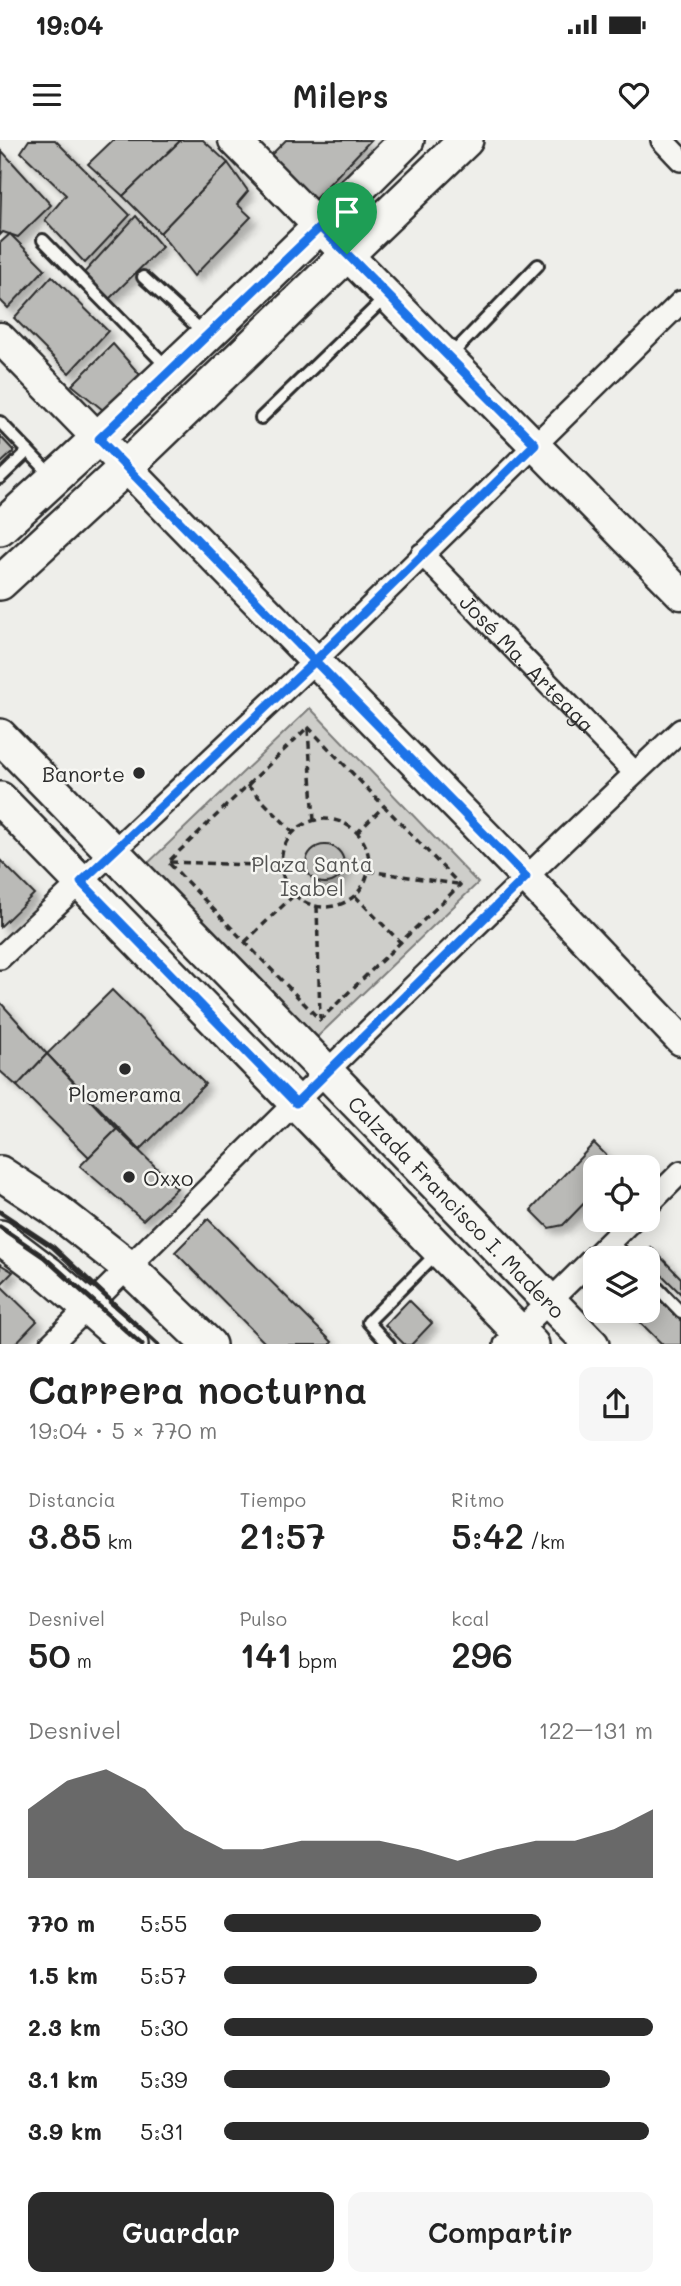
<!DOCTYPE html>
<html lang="es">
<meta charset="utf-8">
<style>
body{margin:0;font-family:Mali,sans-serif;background:#f6f6f6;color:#222;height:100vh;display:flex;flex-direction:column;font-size:26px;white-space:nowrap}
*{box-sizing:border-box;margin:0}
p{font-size:23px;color:#767676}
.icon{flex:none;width:38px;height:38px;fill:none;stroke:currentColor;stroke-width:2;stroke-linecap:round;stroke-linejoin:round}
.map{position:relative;height:1204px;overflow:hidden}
.details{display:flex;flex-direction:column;background:#fff;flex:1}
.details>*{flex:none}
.fabs{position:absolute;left:583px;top:1015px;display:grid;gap:14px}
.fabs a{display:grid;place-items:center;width:77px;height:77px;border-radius:14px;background:#fff;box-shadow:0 4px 18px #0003;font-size:35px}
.pin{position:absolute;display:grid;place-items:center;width:60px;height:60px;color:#fff;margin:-72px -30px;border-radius:50% 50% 50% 0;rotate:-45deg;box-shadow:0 0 7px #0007}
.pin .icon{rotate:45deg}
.round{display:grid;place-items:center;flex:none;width:74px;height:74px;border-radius:14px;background:#f6f6f6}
.overview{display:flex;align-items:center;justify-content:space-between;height:119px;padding:0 28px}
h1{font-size:38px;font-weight:600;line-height:52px}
.metrics{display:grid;grid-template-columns:repeat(3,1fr);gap:10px;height:119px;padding:7px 28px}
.metrics div{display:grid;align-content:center}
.metrics b{font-size:35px;font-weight:600}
.metrics small{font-size:19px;font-weight:400}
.metrics p{font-size:19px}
.chart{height:196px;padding:14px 28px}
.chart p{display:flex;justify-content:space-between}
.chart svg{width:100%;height:126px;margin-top:7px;fill:#2b2b2b;opacity:.7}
.cta{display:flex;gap:14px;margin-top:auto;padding:14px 28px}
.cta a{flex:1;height:80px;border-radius:14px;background:#2b2b2b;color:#fff;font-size:28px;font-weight:600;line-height:80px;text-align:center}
.cta a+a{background:#f6f6f6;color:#222}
ul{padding:0 28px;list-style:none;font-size:23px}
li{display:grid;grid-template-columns:112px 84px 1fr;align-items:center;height:52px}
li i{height:18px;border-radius:9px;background:#2b2b2b}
.status{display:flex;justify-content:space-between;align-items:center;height:49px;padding:0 35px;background:#fff;direction:ltr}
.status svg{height:19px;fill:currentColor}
header{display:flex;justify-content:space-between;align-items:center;height:91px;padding:0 28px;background:#fff;font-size:32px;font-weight:600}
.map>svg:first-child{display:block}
.green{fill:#cececa;stroke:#7c7c7a;stroke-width:2}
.building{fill:#babab7;stroke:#2b2b2b;stroke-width:2;filter:url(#shadow)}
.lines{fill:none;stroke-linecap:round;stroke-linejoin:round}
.lane-casing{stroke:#2b2b2b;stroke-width:16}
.street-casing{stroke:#2b2b2b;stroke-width:26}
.secondary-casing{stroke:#2b2b2b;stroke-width:35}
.primary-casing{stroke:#2b2b2b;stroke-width:38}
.path{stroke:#2b2b2b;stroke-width:3.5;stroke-dasharray:7 5;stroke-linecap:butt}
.lane{stroke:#f6f6f2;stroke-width:10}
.street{stroke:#f6f6f2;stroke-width:21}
.secondary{stroke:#f6f6f2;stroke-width:30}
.primary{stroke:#f6f6f2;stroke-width:33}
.rail{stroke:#2b2b2b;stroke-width:5}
.route-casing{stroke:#fff;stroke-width:14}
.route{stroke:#1a73e8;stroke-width:9}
.poi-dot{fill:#2b2b2b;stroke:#f6f6f2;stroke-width:2.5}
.labels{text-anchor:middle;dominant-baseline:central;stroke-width:5;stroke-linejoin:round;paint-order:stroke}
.street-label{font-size:21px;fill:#2b2b2b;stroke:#f6f6f2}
.poi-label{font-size:21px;fill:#2b2b2b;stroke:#f6f6f2;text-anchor:end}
.park-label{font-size:21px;fill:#545453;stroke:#f6f6f2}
</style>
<div class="status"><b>19:04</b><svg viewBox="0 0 49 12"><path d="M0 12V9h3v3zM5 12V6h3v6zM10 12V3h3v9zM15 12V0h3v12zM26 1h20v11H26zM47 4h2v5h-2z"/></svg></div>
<header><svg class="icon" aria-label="menu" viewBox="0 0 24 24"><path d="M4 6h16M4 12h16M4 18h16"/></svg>Milers<svg class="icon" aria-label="heart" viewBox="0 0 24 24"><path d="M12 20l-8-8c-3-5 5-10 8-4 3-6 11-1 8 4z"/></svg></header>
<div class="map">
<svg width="681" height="1205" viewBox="0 0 681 1205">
<defs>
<filter id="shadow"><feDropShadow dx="6" dy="6" stdDeviation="3.5" flood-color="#0004"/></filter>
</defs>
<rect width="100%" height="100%" fill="#eeeeea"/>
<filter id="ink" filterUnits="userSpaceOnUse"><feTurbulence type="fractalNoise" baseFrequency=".0143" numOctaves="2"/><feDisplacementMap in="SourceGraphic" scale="14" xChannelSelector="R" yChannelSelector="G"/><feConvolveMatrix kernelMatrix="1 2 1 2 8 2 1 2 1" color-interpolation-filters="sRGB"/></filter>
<g filter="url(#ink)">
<path class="green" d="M 310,568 L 478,743 L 313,901 L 145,726 Z"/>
<g class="building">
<path d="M 29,0 L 55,0 L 130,75 L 85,123 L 45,80 L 66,55 L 21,12 Z"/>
<path d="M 113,0 L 181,0 L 123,56 L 88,24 Z"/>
<path d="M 181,0 L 203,0 L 228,23 L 160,93 L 123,56 Z"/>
<path d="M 286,0 L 371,0 L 314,60 L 270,16 Z"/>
<path d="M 2,11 L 51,65 L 18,97 L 3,92 L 0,95 Z"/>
<path d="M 228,23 L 248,51 L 237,64 L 251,77 L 194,136 L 160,93 Z"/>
<path d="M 136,76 L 162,107 L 108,160 L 83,134 Z"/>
<path d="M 10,94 L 45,129 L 8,168 L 0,160 L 0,103 Z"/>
<path d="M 52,136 L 108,191 L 69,233 L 14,178 Z"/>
<path d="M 113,204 L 141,236 L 103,270 L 72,245 Z"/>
<path d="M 0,296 L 14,311 L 0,324 Z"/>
<circle cx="325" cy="724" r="19"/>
<path d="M 0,720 L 34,754 L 0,787 Z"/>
<path d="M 112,850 L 205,944 L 140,1010 L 47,914 Z"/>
<path d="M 0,862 L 47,914 L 17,946 L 0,931 Z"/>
<path d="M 47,914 L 117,989 L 89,1017 L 17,946 Z"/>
<path d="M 117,989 L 177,1048 L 143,1080 L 80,1026 Z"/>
<path d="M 594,1003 L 618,1027 L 595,1027 L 595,1052 L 563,1085 L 549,1088 L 531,1070 Z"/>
<path d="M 208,1079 L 332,1202 L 330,1205 L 267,1205 L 175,1112 Z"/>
<path d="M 651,1107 L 681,1138 L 681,1154 L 642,1115 Z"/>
<path d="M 0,1124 L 13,1132 L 0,1145 Z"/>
<path d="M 0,1145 L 37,1181 L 14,1205 L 0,1205 Z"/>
<path d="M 648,1147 L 681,1181 L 681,1205 L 663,1205 L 629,1171 L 648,1171 Z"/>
<path d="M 409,1160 L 432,1183 L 411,1205 L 405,1205 L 385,1185 Z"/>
</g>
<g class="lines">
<g class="lane-casing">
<g id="lane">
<path d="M 43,100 L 168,228"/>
<path d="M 143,137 L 205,194"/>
<path d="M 451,215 L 538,125"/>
<path d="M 261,278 L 387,156"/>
<path d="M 0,282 L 53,337"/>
<path d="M 0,338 L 28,311"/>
<path d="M 611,1101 L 628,1118"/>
<path d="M 648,1138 L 681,1172"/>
<path d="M 389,1205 L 368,1182 L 438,1112"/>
</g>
</g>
<g class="street-casing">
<g id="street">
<path d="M 662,0 L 681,20"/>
<path id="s1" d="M 422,414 L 635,633"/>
<path d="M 0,818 L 315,521 L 681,162"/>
<path d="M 648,1065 L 681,1032"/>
<path d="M 50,1205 C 259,998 467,791 681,590"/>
<path d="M 505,1205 L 632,1080"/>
</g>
</g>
<g class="secondary-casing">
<g id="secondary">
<path d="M 234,0 L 681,454"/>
<path d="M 0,198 L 526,737 L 681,900"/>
</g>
</g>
<g class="primary-casing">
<g id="primary">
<path d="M 0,388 C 139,262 274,133 407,0"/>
<path d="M 0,443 L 126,327 L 466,0"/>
<path id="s2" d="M 0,596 L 592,1205"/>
<path d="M 0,659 L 532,1205"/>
<path d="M 0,1033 L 53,1068 L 127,1126 L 209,1205"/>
<path d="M 0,1097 L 49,1134 L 131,1205"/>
</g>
</g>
<g class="path">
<path d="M 308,587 L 460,745 L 320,880 L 168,722 Z"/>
<path d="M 308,589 L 314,681"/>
<path d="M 247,645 L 293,692"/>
<circle cx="325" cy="723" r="44"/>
<path d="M 357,693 L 384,666"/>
<path d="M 170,722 L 281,726"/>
<path d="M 368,731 L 457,744"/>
<path d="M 355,756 L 400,802"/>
<path d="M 317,766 L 320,878"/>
<path d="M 245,802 L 294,755"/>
</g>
<use href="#lane" class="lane"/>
<use href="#street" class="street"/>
<use href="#secondary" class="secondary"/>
<use href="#primary" class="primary"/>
<g class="rail">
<path d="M 0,1072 L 53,1107 L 158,1205"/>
<path d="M 0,1087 L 44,1117 L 142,1205"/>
</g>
</g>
</g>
<g class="lines" filter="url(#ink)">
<g class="route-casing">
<path id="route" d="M 347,114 L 535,304 L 315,521 L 526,737 L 296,963 L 81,742 L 315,521 L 99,299 L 320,87 L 347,114"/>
</g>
<use href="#route" class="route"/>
</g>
<g class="poi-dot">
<circle cx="139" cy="633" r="7"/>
<circle cx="125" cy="929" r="7"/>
<circle cx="129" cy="1037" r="7"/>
</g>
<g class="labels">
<g class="street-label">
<text stroke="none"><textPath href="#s1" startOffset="152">José Ma. Arteaga</textPath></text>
<text stroke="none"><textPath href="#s2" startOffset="656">Calzada Francisco I. Madero</textPath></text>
</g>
<g class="poi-label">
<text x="125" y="633">Banorte</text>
<text x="125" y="953" text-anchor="middle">Plomerama</text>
<text x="143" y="1037" text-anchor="start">Oxxo</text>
</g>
<g class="park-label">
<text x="312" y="723">Plaza Santa<tspan x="312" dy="24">Isabel</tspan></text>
</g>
</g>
</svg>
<div class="fabs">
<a><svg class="icon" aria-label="locate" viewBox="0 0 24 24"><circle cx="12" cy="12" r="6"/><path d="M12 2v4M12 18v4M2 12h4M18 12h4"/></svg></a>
<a><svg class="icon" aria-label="layers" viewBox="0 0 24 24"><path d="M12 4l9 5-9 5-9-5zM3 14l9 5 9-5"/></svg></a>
</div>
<div class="pin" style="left:347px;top:114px;background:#1e9e55"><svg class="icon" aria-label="arrive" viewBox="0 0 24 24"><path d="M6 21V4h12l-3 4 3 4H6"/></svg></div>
</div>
<section class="details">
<div class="overview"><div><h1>Carrera nocturna</h1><p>19:04 · 5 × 770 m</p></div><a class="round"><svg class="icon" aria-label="share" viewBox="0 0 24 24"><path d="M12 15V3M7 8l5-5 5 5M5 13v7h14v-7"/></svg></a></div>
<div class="metrics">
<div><p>Distancia</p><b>3.85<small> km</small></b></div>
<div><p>Tiempo</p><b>21:57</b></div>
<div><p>Ritmo</p><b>5:42<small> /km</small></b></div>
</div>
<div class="metrics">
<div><p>Desnivel</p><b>50<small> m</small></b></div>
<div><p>Pulso</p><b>141<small> bpm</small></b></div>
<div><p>kcal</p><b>296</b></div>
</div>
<div class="chart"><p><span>Desnivel</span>122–131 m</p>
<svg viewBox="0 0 160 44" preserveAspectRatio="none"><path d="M0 44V20L10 10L20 6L30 13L40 27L50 34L60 34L70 31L80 31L90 31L100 34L110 38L120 34L130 31L140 31L150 27L160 20V44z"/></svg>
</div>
<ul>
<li><b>770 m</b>5:55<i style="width:74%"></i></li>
<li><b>1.5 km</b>5:57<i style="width:73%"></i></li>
<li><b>2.3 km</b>5:30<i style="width:100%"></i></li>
<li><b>3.1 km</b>5:39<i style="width:90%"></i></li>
<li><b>3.9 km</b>5:31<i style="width:99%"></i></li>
</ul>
<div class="cta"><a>Guardar</a><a>Compartir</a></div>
</section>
